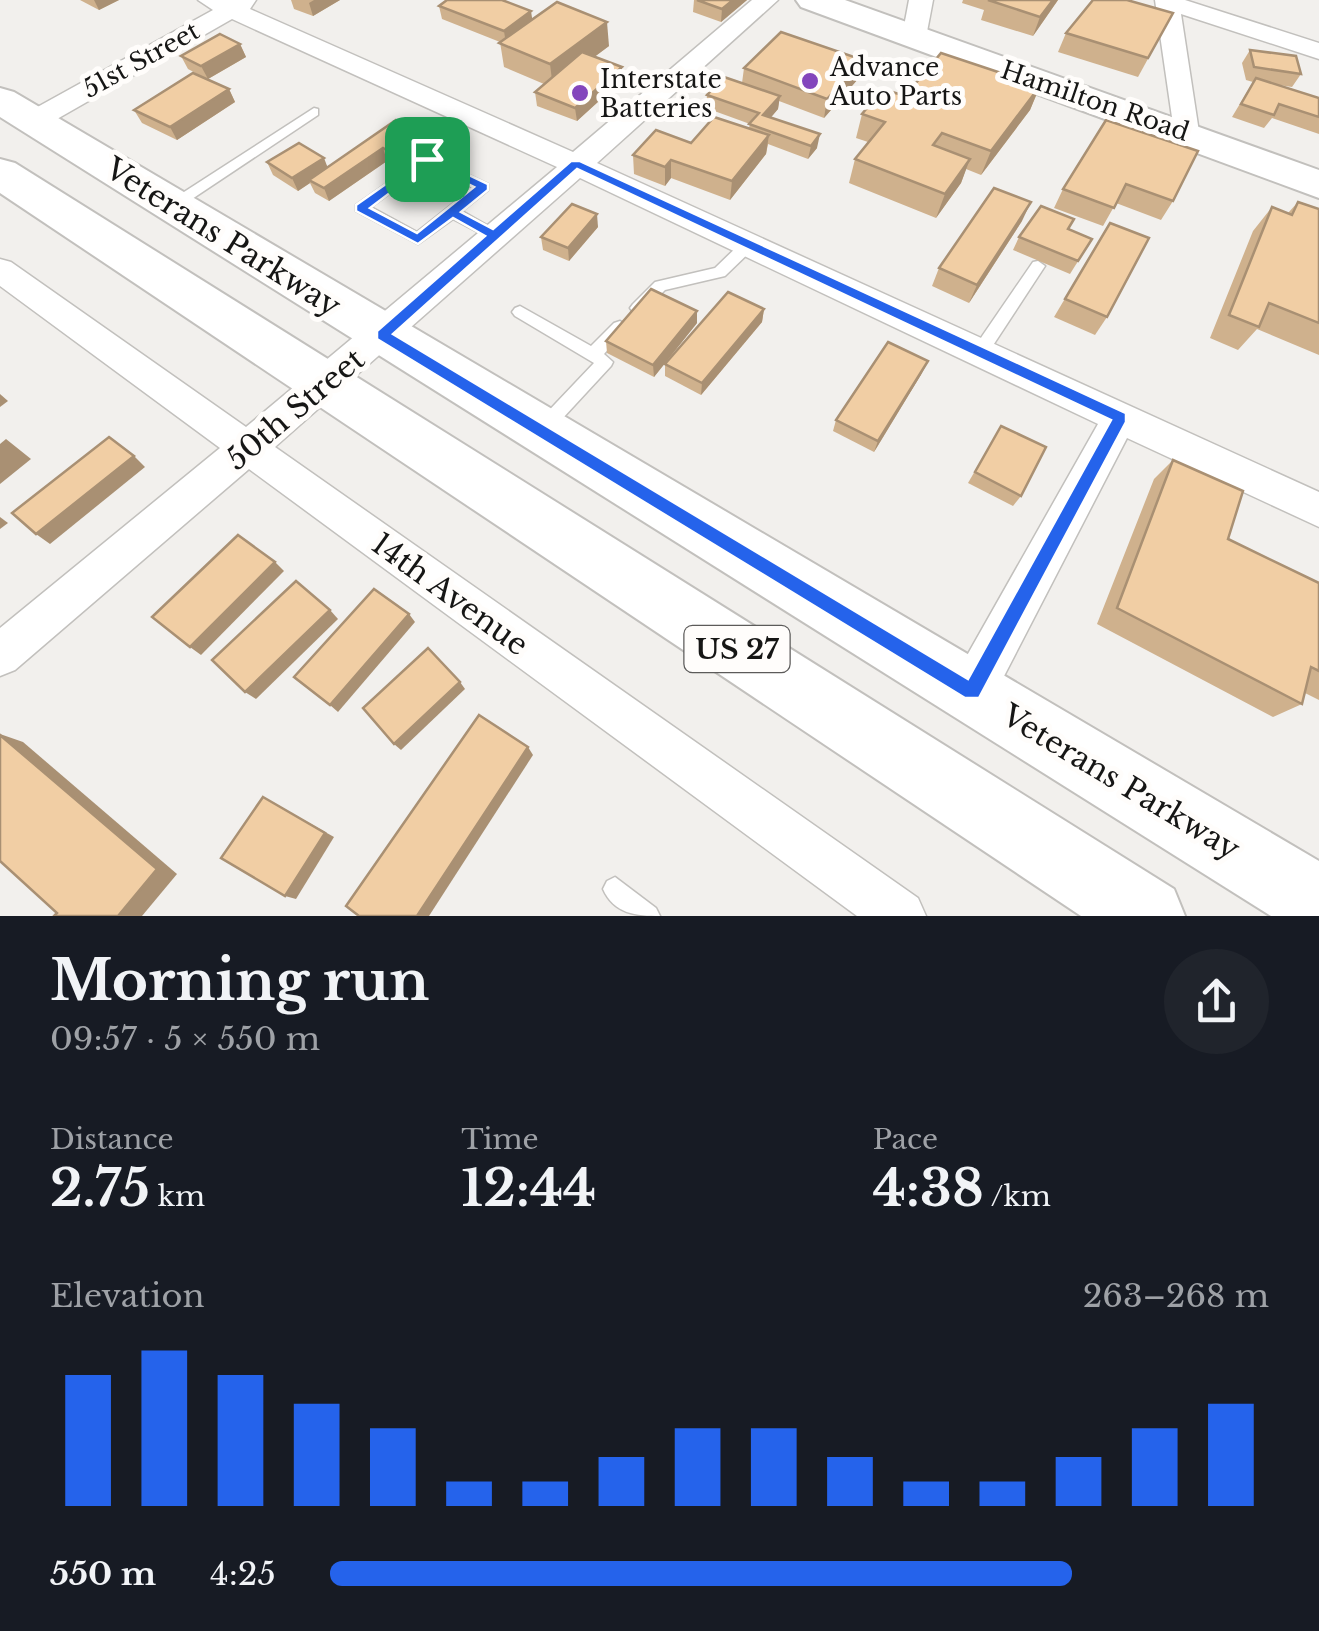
<!DOCTYPE html>
<meta charset="utf-8">
<style>
body{margin:0;font-family:"Libre Baskerville",serif;background:#20242c;color:#f1f3f6;height:100vh;display:flex;flex-direction:column;font-size:38px;white-space:nowrap}
*{box-sizing:border-box;margin:0}
p{font-size:32px;color:#9ea1a6}
.icon{flex:none;width:55px;height:55px;fill:none;stroke:currentColor;stroke-width:2;stroke-linecap:round;stroke-linejoin:round}
.map{position:relative;height:916px;overflow:hidden}
.details{display:flex;flex-direction:column;background:#171b24;flex:1}
.details>*{flex:none}
.pin{position:absolute;display:grid;place-items:center;width:85px;height:85px;color:#fff;margin:-42px;border-radius:20px;box-shadow:0 5px 15px #0006}
.round{display:grid;place-items:center;flex:none;width:105px;height:105px;border-radius:52px;background:#20242c}
.head{display:flex;align-items:center;justify-content:space-between;height:170px;padding:0 50px}
h1{font-size:55px;font-weight:700;line-height:75px}
.stats{display:grid;grid-template-columns:repeat(3,1fr);gap:15px;height:170px;padding:10px 50px}
.stats div{display:grid;align-content:center}
.stats b{font-size:50px;font-weight:700}
.stats small{font-size:28px;font-weight:400}
.stats p{font-size:28px}
.chart{height:280px;padding:20px 50px}
.chart p{display:flex;justify-content:space-between}
.chart svg{width:100%;height:180px;margin-top:10px;stroke:#2563eb;stroke-width:6}
ul{padding:0 50px;list-style:none;font-size:32px}
li{display:grid;grid-template-columns:160px 120px 1fr;align-items:center;height:75px}
li i{height:25px;border-radius:12px;background:#2563eb}
.map>svg:first-child{display:block}
.lines{fill:none;stroke-linecap:round;stroke-linejoin:round}
.lane-casing{stroke:#c2c0bd;stroke-width:3}
.street-casing{stroke:#c2c0bd;stroke-width:3}
.secondary-casing{stroke:#c2c0bd;stroke-width:4}
.primary-casing{stroke:#c2c0bd;stroke-width:4}
.lane{fill:#fff;fill-rule:evenodd}
.street{fill:#fff;fill-rule:evenodd}
.secondary{fill:#fff;fill-rule:evenodd}
.primary{fill:#fff;fill-rule:evenodd}
.wall{fill:#cfb18d}
.shaded-wall{fill:#a99073}
.building{fill:#f1cea4;stroke:#a99073;stroke-width:2.5}
.route{fill:#2563eb;stroke:#fff;stroke-width:2.5;fill-rule:evenodd}
.poi-dot{fill:#8346bc;stroke:#fffdfb;stroke-width:4}
.labels{text-anchor:middle;dominant-baseline:central;stroke-width:10;stroke-linejoin:round;paint-order:stroke}
.far-street-label{font-size:25px;fill:#161615;stroke:#fffdfb}
.far-poi-label{font-size:25px;fill:#161615;stroke:#fffdfb;text-anchor:start}
.shield{fill:#fffdfb;stroke:#5c5b5a;stroke-width:2.5}
.shield-label{font-size:28px;font-weight:bold;fill:#161615}
.street-label{font-size:30px;fill:#161615;stroke:#fffdfb}
</style>
<div class="map">
<svg width="1319" height="916" viewBox="0 0 1319 916">
<rect width="100%" height="100%" fill="#f2f0ed"/>
<g class="lines">
<g class="lane-casing">
<g id="lane">
<path d="M 314,108 L 318,109 L 318,115 L 177,209 L 167,209 L 167,203 Z"/>
<path d="M 427,155 L 488,184 L 488,190 L 462,211 L 499,232 L 499,238 L 489,238 L 453,219 L 418,244 L 356,211 L 356,205 ZM 428,165 L 473,188 L 417,232 L 371,207 Z"/>
<path d="M 749,239 L 756,244 L 754,248 L 725,276 L 665,290 L 643,312 L 633,312 L 630,308 L 633,304 L 655,282 L 715,268 L 744,240 Z"/>
<path d="M 1038,261 L 1045,266 L 986,356 L 974,356 L 972,352 L 974,348 L 1033,262 Z"/>
<path d="M 520,306 L 591,346 L 614,323 L 620,321 L 628,327 L 604,354 L 613,362 L 611,366 L 550,432 L 538,432 L 535,427 L 538,422 L 594,363 L 515,316 L 512,312 L 515,308 Z"/>
<path d="M 615,877 L 656,908 L 660,916 C 636,916 614,914 603,889 L 607,881 Z"/>
</g>
</g>
<g class="street-casing">
<g id="street">
<path d="M 198,0 L 256,0 L 250,9 L 573,152 L 752,0 L 778,0 L 597,163 L 1319,492 L 1319,527 L 1127,438 L 988,707 L 972,713 L 956,707 L 950,691 L 956,675 L 1098,424 L 580,178 L 275,447 L 918,898 L 926,916 L 857,916 L 249,469 L 15,670 L 0,676 L 0,628 L 220,448 L 0,286 L 0,259 L 11,262 L 246,427 L 557,167 L 232,19 L 43,127 L 23,127 L 19,121 L 23,115 L 213,10 Z"/>
<path d="M 909,0 L 933,0 L 926,37 L 914,44 L 902,37 Z"/>
<path d="M 1155,0 L 1185,0 L 1319,43 L 1319,59 L 1181,14 L 1199,132 L 1195,138 L 1175,138 Z"/>
</g>
</g>
<g class="secondary-casing">
<path id="secondary" d="M 796,0 L 845,0 L 1319,170 L 1319,198 L 801,7 Z"/>
</g>
<g class="primary-casing">
<g id="primary">
<path d="M 0,88 L 14,92 L 1319,861 L 1319,916 L 1271,916 L 0,117 Z"/>
<path d="M 0,159 L 15,163 L 1174,889 L 1185,916 L 1081,916 L 0,193 Z"/>
</g>
</g>
<use href="#lane" class="lane"/>
<use href="#street" class="street"/>
<use href="#secondary" class="secondary"/>
<use href="#primary" class="primary"/>
</g>
<g class="wall">
<path d="M 80,0 L 119,0 L 99,10 Z"/>
<path d="M 291,0 L 340,0 L 313,16 L 294,9 Z"/>
<path d="M 694,0 L 747,0 L 721,22 L 693,12 Z"/>
<path d="M 963,0 L 1058,0 L 1033,36 L 981,20 L 984,10 L 962,3 Z"/>
<path d="M 439,6 L 532,19 L 609,46 L 594,57 L 622,67 L 622,80 L 577,121 L 537,106 L 535,92 L 544,84 L 504,67 L 500,42 L 442,19 Z"/>
<path d="M 1173,13 L 1138,77 L 1058,52 L 1066,33 Z"/>
<path d="M 240,44 L 246,57 L 208,79 L 229,89 L 235,102 L 177,140 L 142,123 L 134,110 L 203,77 L 188,69 L 181,56 Z"/>
<path d="M 1250,50 L 1301,74 L 1292,87 L 1279,85 L 1319,98 L 1319,134 L 1272,118 L 1264,128 L 1232,117 L 1253,82 L 1246,80 L 1242,63 Z"/>
<path d="M 863,60 L 858,79 L 824,118 L 779,101 L 778,109 L 771,117 L 817,148 L 808,159 L 768,144 L 766,154 L 730,200 L 671,178 L 665,186 L 634,174 L 633,155 L 749,128 L 750,124 L 706,108 L 707,95 L 742,83 L 744,68 Z"/>
<path d="M 1040,86 L 1030,110 L 981,175 L 966,169 L 961,183 L 936,218 L 849,183 L 855,159 L 868,142 L 856,138 L 862,114 Z"/>
<path d="M 1106,120 L 1173,201 L 1161,220 L 1116,203 L 1103,226 L 1054,208 L 1063,189 Z"/>
<path d="M 419,132 L 422,145 L 394,165 L 387,161 L 329,201 L 315,193 L 310,183 L 298,191 L 273,175 L 267,162 L 327,167 Z"/>
<path d="M 1298,202 L 1319,209 L 1319,355 L 1257,329 L 1238,350 L 1210,338 L 1253,231 L 1272,207 L 1288,213 Z"/>
<path d="M 1022,221 L 969,303 L 932,286 L 939,268 Z"/>
<path d="M 1110,223 L 1107,317 L 1095,335 L 1054,317 Z"/>
<path d="M 598,227 L 569,261 L 543,250 L 541,237 Z"/>
<path d="M 1069,229 L 1092,239 L 1070,274 L 1013,250 L 1019,237 Z"/>
<path d="M 764,309 L 762,322 L 701,395 L 665,376 L 665,364 Z"/>
<path d="M 697,323 L 654,377 L 607,353 L 606,341 Z"/>
<path d="M 922,373 L 874,452 L 833,431 L 836,420 Z"/>
<path d="M 1001,426 L 1021,496 L 1013,506 L 968,483 Z"/>
<path d="M 1173,460 L 1228,539 L 1319,583 L 1319,700 L 1305,693 L 1302,704 L 1273,717 L 1097,624 L 1154,479 Z"/>
</g>
<g class="shaded-wall">
<path d="M 94,0 L 119,0 L 99,10 Z"/>
<path d="M 314,0 L 340,0 L 313,16 L 309,3 Z"/>
<path d="M 733,0 L 747,0 L 721,22 L 722,9 Z"/>
<path d="M 1053,0 L 1058,0 L 1033,36 L 1040,17 Z"/>
<path d="M 531,11 L 533,24 L 506,44 L 504,31 Z"/>
<path d="M 607,22 L 609,46 L 553,88 L 550,64 Z"/>
<path d="M 240,44 L 246,57 L 208,79 L 201,66 Z"/>
<path d="M 863,60 L 858,79 L 824,118 L 827,99 Z"/>
<path d="M 622,67 L 622,80 L 577,121 L 575,108 Z"/>
<path d="M 1040,86 L 1030,110 L 981,175 L 991,151 Z"/>
<path d="M 229,89 L 235,102 L 177,140 L 170,127 Z"/>
<path d="M 780,96 L 778,109 L 762,128 L 763,115 Z"/>
<path d="M 419,132 L 422,145 L 394,165 L 390,152 Z"/>
<path d="M 820,134 L 817,148 L 808,159 L 811,146 Z"/>
<path d="M 769,135 L 766,154 L 730,200 L 732,181 Z"/>
<path d="M 383,148 L 387,161 L 329,201 L 324,188 Z"/>
<path d="M 324,158 L 329,171 L 309,180 L 310,183 L 298,191 L 292,178 Z"/>
<path d="M 970,159 L 961,183 L 936,218 L 945,194 Z"/>
<path d="M 671,160 L 671,178 L 665,186 L 665,167 Z"/>
<path d="M 1031,202 L 1022,221 L 969,303 L 977,285 Z"/>
<path d="M 597,214 L 598,227 L 569,261 L 568,248 Z"/>
<path d="M 764,309 L 762,322 L 701,395 L 702,383 Z"/>
<path d="M 697,311 L 697,323 L 654,377 L 653,365 Z"/>
<path d="M 928,361 L 922,373 L 874,452 L 878,441 Z"/>
<path d="M 0,394 L 8,401 L 0,407 Z"/>
<path d="M 6,439 L 31,459 L 0,484 L 0,444 Z"/>
<path d="M 134,456 L 145,467 L 50,544 L 36,534 Z"/>
<path d="M 0,517 L 8,523 L 0,529 Z"/>
<path d="M 275,562 L 284,571 L 201,655 L 190,647 Z"/>
<path d="M 330,610 L 338,619 L 256,699 L 245,692 Z"/>
<path d="M 409,614 L 415,622 L 338,712 L 330,705 Z"/>
<path d="M 460,682 L 465,689 L 401,750 L 394,744 Z"/>
<path d="M 0,734 L 23,742 L 177,874 L 142,916 L 118,916 Z"/>
<path d="M 528,747 L 533,755 L 429,916 L 417,916 Z"/>
<path d="M 263,797 L 334,837 L 296,899 L 285,896 Z"/>
</g>
<g class="building">
<path d="M 447,0 L 502,0 L 531,11 L 504,31 L 439,6 Z"/>
<path d="M 697,0 L 733,0 L 722,9 Z"/>
<path d="M 988,0 L 1053,0 L 1040,17 Z"/>
<path d="M 1093,0 L 1127,0 L 1173,13 L 1148,58 L 1066,33 Z"/>
<path d="M 557,2 L 607,22 L 550,64 L 499,43 Z"/>
<path d="M 781,32 L 863,60 L 827,99 L 744,68 Z"/>
<path d="M 220,34 L 240,44 L 201,66 L 181,56 Z"/>
<path d="M 1250,50 L 1296,56 L 1301,74 L 1254,67 Z"/>
<path d="M 582,52 L 622,67 L 575,108 L 535,92 Z"/>
<path d="M 941,53 L 1040,86 L 991,151 L 942,133 L 933,145 L 970,159 L 945,194 L 855,159 L 885,122 L 862,114 L 883,89 L 905,96 Z"/>
<path d="M 193,73 L 229,89 L 170,127 L 134,110 Z"/>
<path d="M 724,77 L 780,96 L 763,115 L 820,134 L 811,146 L 749,124 L 759,113 L 707,95 Z"/>
<path d="M 1256,78 L 1319,98 L 1319,117 L 1279,104 L 1274,115 L 1241,104 Z"/>
<path d="M 714,117 L 769,135 L 732,181 L 671,160 L 665,167 L 633,155 L 656,130 L 691,143 Z"/>
<path d="M 396,120 L 419,132 L 390,152 L 383,148 L 324,188 L 309,180 Z"/>
<path d="M 1106,120 L 1198,151 L 1173,201 L 1126,184 L 1114,208 L 1063,189 Z"/>
<path d="M 299,143 L 324,158 L 292,178 L 267,162 Z"/>
<path d="M 994,188 L 1031,202 L 977,285 L 939,268 Z"/>
<path d="M 1298,202 L 1319,209 L 1319,323 L 1269,303 L 1259,327 L 1229,315 L 1272,207 L 1292,215 Z"/>
<path d="M 572,204 L 597,214 L 568,248 L 541,237 Z"/>
<path d="M 1041,206 L 1074,219 L 1068,229 L 1092,239 L 1078,261 L 1019,237 Z"/>
<path d="M 1110,223 L 1149,238 L 1107,317 L 1065,299 Z"/>
<path d="M 651,289 L 697,311 L 653,365 L 606,341 Z"/>
<path d="M 728,292 L 764,309 L 702,383 L 665,364 Z"/>
<path d="M 888,342 L 928,361 L 878,441 L 836,420 Z"/>
<path d="M 1001,426 L 1046,447 L 1021,496 L 975,472 Z"/>
<path d="M 109,437 L 134,456 L 36,534 L 12,513 Z"/>
<path d="M 1173,460 L 1243,491 L 1228,539 L 1319,583 L 1319,671 L 1311,667 L 1302,704 L 1117,608 Z"/>
<path d="M 238,535 L 275,562 L 190,647 L 152,617 Z"/>
<path d="M 296,581 L 330,610 L 245,692 L 212,660 Z"/>
<path d="M 374,589 L 409,614 L 330,705 L 294,677 Z"/>
<path d="M 428,648 L 460,682 L 394,744 L 363,708 Z"/>
<path d="M 479,715 L 528,747 L 417,916 L 359,916 L 346,906 Z"/>
<path d="M 0,735 L 157,869 L 118,916 L 54,916 L 57,913 L 0,861 Z"/>
<path d="M 263,797 L 325,833 L 285,896 L 221,858 Z"/>
</g>
<path class="route" d="M 427,155 L 488,184 L 488,190 L 461,212 L 493,229 L 571,161 L 580,161 L 1126,413 L 1126,422 L 979,698 L 965,698 L 377,339 L 377,331 L 485,236 L 453,218 L 418,244 L 356,211 L 356,205 ZM 428,164 L 474,187 L 417,233 L 370,208 ZM 577,169 L 1111,420 L 968,679 L 393,334 Z"/>
<g class="poi-dot">
<circle cx="810" cy="81" r="10"/>
<circle cx="580" cy="93" r="10"/>
</g>
<g class="labels">
<g class="far-street-label">
<text transform="translate(141 60) rotate(-29)">51st Street</text>
<text transform="translate(1095 101) rotate(19)">Hamilton Road</text>
</g>
<g class="far-poi-label">
<text x="830" y="67">Advance<tspan x="830" dy="29">Auto Parts</tspan></text>
<text x="600" y="79">Interstate<tspan x="600" dy="29">Batteries</tspan></text>
</g>
<rect class="shield" x="684.5" y="626" width="105" height="46" rx="8"/>
<g class="shield-label">
<text x="737" y="649">US 27</text>
</g>
<g class="street-label">
<text transform="translate(223 237) rotate(32)">Veterans Parkway</text>
<text transform="translate(295 409) rotate(-40)">50th Street</text>
<text transform="translate(450 594) rotate(36)">14th Avenue</text>
<text transform="translate(1121 782) rotate(31)">Veterans Parkway</text>
</g>
</g>
</svg>
<div class="pin" style="left:427px;top:159px;background:#1e9e55"><svg class="icon" aria-label="arrive" viewBox="0 0 24 24"><path d="M6 21V4h12l-3 4 3 4H6"/></svg></div>
</div>
<section class="details">
<div class="head"><div><h1>Morning run</h1><p>09:57 · 5 × 550 m</p></div><a class="round"><svg class="icon" aria-label="share" viewBox="0 0 24 24"><path d="M12 15V3M7 8l5-5 5 5M5 13v7h14v-7"/></svg></a></div>
<div class="stats">
<div><p>Distance</p><b>2.75<small> km</small></b></div>
<div><p>Time</p><b>12:44</b></div>
<div><p>Pace</p><b>4:38<small> /km</small></b></div>
</div>
<div class="chart"><p><span>Elevation</span>263–268 m</p>
<svg viewBox="0 0 160 44" preserveAspectRatio="none"><path d="M5 44V12M15 44V6M25 44V12M35 44V19M45 44V25M55 44V38M65 44V38M75 44V32M85 44V25M95 44V25M105 44V32M115 44V38M125 44V38M135 44V32M145 44V25M155 44V19"/></svg>
</div>
<ul>
<li><b>550 m</b>4:25<i style="width:79%"></i></li>
</ul>
</section>
